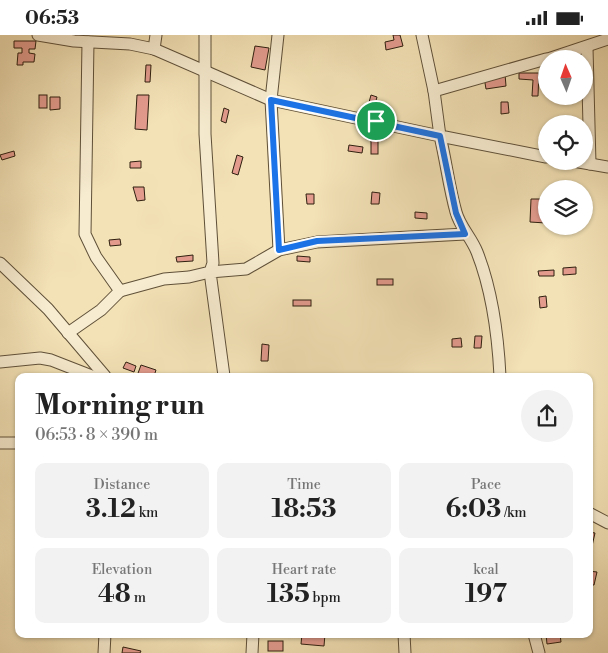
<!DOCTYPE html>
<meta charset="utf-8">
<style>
body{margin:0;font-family:"Libre Bodoni",serif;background:#f2f2f2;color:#222;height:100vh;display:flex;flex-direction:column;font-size:19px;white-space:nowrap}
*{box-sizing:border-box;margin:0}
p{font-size:16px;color:#767676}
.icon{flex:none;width:28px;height:28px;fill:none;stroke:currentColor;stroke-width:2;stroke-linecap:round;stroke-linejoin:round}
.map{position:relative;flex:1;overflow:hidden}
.panel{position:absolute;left:15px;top:338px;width:578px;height:265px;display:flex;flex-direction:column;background:#fff;border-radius:10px;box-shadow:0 1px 4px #0004}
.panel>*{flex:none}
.needle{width:32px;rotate:358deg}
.controls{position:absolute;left:538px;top:15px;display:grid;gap:10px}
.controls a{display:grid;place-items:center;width:55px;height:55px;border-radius:50%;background:#fff;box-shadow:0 1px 4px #0004;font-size:25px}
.pin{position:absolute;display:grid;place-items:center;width:42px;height:42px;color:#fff;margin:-21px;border:2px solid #fff;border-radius:50%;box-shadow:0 1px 5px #0007}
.round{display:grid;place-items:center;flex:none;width:52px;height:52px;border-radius:26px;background:#f2f2f2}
.head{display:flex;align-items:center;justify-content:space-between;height:85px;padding:0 20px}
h1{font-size:28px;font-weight:700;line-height:38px}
.metrics{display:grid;grid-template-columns:repeat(3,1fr);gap:8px;height:85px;padding:5px 20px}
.metrics div{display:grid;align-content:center;border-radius:10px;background:#f2f2f2;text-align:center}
.metrics b{font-size:25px;font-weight:700}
.metrics small{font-size:14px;font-weight:400}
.metrics p{font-size:14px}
.status{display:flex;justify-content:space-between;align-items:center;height:35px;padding:0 25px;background:#fff;direction:ltr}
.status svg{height:14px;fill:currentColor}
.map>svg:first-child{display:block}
.building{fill:#e39b8e;stroke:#2e1f0f}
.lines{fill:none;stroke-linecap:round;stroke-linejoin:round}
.minor-casing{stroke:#5f5039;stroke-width:13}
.minor{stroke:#f7ecd0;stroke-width:11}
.route-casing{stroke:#fff;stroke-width:10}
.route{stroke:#1a73e8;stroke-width:6}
</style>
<div class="status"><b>06:53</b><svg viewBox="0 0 49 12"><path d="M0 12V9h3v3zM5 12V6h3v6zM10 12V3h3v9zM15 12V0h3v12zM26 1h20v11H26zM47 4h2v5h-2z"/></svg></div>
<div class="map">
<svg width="608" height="618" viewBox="0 0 608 618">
<rect width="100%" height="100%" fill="#f3e2b6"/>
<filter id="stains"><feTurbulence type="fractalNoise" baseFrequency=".004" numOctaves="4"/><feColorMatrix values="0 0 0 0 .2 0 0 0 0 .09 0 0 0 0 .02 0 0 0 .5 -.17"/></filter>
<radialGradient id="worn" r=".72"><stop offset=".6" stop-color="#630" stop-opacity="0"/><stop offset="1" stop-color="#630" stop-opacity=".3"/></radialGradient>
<g class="building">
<path d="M 393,0 L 400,0 L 403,11 L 386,15 L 385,7 L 394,5 Z"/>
<path d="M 14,6 L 36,6 L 35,14 L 29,14 L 29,18 L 35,19 L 34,27 L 23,27 L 23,30 L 17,30 L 18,18 L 22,18 L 22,13 L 14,13 Z"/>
<path d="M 255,11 L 269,13 L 265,35 L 251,32 Z"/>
<path d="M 146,30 L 151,30 L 150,47 L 145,47 Z"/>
<path d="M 519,38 L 539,38 L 538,61 L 532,61 L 533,45 L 519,44 Z"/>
<path d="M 505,39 L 506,51 L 486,54 L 484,42 Z"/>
<rect x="39" y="60" width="8" height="13"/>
<path d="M 137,60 L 149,60 L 147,95 L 135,94 Z"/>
<path d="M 371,60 L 377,62 L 374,73 L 368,71 Z"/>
<path d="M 50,62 L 60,62 L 60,74 L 50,75 Z"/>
<path d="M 501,67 L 508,67 L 509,78 L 501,79 Z"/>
<path d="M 224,73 L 229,75 L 226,88 L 221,86 Z"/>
<rect x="371" y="105" width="7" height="14"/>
<path d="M 349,110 L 363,112 L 362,118 L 348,116 Z"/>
<path d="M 14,116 L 15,121 L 2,125 L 0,120 Z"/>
<path d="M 237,120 L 243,122 L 238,140 L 232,138 Z"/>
<path d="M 141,126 L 141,133 L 130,133 L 130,127 Z"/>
<path d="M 133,152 L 144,152 L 145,165 L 137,166 Z"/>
<path d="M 372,157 L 380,158 L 379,169 L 371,169 Z"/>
<path d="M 306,159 L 314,159 L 314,169 L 307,169 Z"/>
<path d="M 531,164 L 546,164 L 546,188 L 530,187 Z"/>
<path d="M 415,177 L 427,178 L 427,184 L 415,183 Z"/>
<path d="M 120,204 L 121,210 L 110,211 L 109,205 Z"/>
<path d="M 193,220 L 193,226 L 177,227 L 176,222 Z"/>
<path d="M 297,221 L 310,222 L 310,227 L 297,226 Z"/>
<path d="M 576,232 L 576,239 L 563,240 L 563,233 Z"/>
<path d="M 554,235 L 554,241 L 539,241 L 538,236 Z"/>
<rect x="377" y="244" width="16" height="6"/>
<path d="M 546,261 L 547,272 L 540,273 L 539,262 Z"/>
<rect x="293" y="265" width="18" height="6"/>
<path d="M 475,301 L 482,301 L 481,313 L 474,313 Z"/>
<path d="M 461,303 L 462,312 L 452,312 L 452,304 Z"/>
<path d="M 262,309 L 269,310 L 268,326 L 261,326 Z"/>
<path d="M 126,327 L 136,331 L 134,337 L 123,333 Z"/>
<path d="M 141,330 L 156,335 L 154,341 L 137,341 Z"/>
<path d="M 589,497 L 595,498 L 592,511 L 589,511 Z"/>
<path d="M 589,536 L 597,537 L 594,550 L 589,550 Z"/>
<path d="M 302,599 L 325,599 L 324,611 L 301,609 Z"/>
<path d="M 546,599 L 560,599 L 561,607 L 547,609 Z"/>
<rect x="268" y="606" width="15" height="10"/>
<path d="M 123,612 L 141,616 L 140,618 L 122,618 Z"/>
</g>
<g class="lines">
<g class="minor-casing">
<g id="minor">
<path d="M 38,0 L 74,6 L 130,9 L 154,14 L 271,65 L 440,101 C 446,126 449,152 456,177 C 460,192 471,202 477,217 C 492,255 498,301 500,341"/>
<path d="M 278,0 L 271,65 L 279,215"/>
<path d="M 422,0 L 434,56 L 440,101 L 546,122"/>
<path d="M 587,13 L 590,129"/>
<path d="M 154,14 L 156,0"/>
<path d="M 548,24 L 608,4"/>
<path d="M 434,56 L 546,24"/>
<path d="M 573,126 L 608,132"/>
<path d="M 0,228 L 48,274 L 105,341"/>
<path d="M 120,256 L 164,244 L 189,242 L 210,237 L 213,228 L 205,99 L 205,0"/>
<path d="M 68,298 L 101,275 L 120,256 L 96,222 L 85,199 L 88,7"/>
<path d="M 0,327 L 40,323 L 51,325 L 92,341"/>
<path d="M 224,341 L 210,237 L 246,234 L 279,215 L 317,207 L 465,199"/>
<path d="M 0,408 L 19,408"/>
<path d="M 589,478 L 608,488"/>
<path d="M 404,599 L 405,618"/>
<path d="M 534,599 L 539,618"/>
<path d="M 104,618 L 105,599"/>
<path d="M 252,618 L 253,599"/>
</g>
</g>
<use href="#minor" class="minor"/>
</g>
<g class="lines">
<g class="route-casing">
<path id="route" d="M 271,65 L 440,101 L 456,178 L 465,199 L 317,206 L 279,215 Z"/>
</g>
<use href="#route" class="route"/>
</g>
<rect width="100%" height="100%" filter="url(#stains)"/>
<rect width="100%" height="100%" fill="url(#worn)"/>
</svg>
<div class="controls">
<a><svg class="needle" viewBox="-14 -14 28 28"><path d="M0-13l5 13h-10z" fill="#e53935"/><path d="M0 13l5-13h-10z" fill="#767676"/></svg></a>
<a><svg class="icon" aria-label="locate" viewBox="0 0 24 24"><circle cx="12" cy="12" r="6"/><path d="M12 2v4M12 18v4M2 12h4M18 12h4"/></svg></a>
<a><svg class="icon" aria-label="layers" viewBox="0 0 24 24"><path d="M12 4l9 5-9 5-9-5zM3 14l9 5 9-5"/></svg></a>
</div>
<div class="pin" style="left:376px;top:86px;background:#1e9e55"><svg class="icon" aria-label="arrive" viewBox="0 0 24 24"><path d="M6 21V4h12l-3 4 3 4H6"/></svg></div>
<section class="panel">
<div class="head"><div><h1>Morning run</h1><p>06:53 · 8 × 390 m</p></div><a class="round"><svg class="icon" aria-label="share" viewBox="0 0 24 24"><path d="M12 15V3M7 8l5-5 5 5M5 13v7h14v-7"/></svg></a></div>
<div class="metrics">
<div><p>Distance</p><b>3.12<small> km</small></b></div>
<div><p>Time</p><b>18:53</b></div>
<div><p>Pace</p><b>6:03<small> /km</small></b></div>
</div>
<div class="metrics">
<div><p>Elevation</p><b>48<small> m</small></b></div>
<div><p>Heart rate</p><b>135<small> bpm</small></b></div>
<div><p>kcal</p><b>197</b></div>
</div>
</section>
</div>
